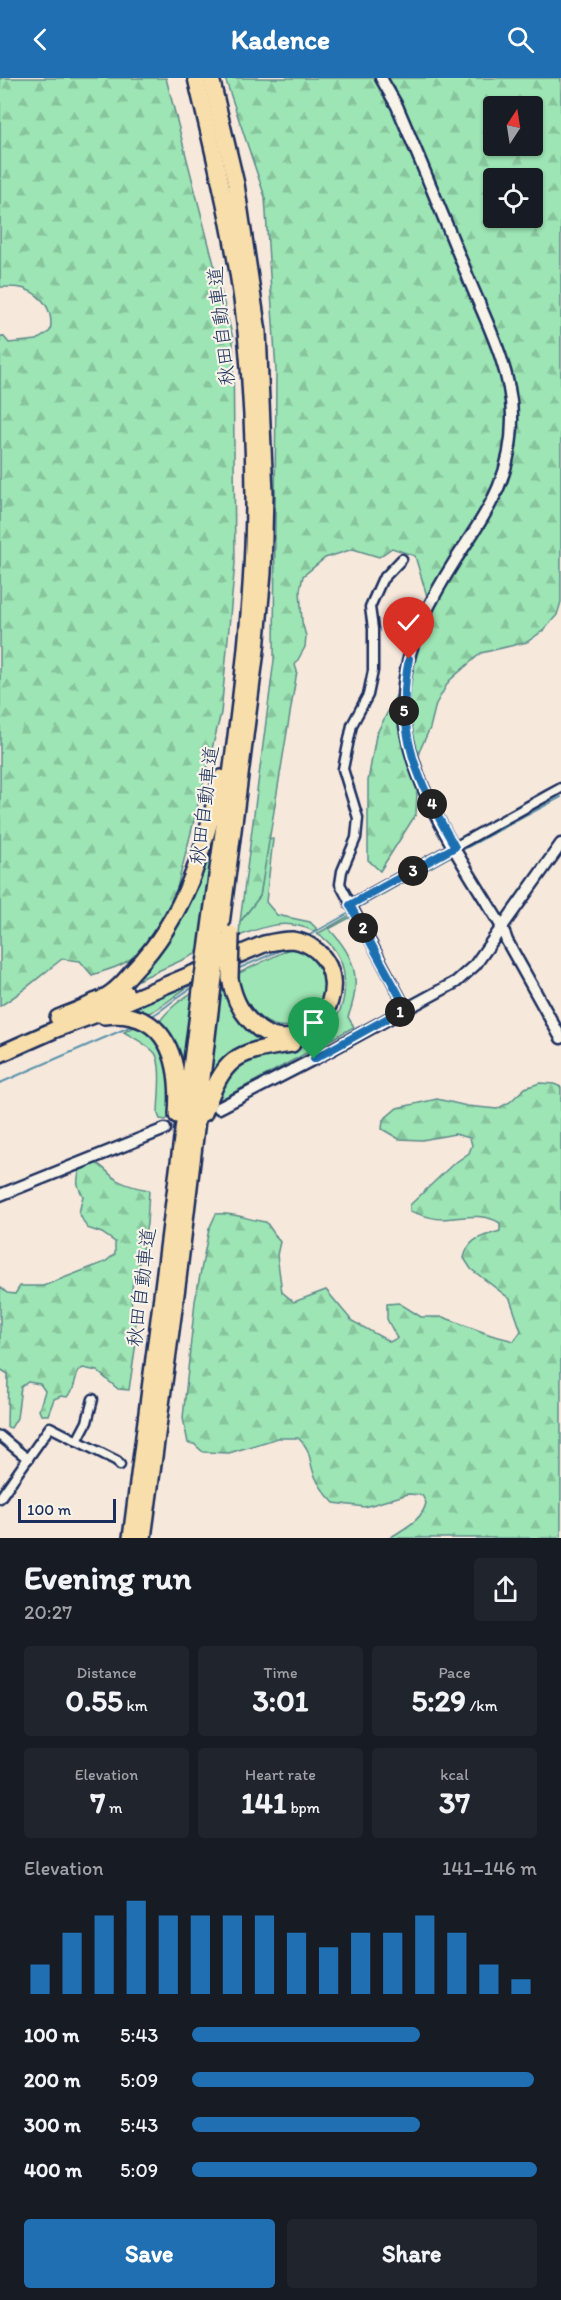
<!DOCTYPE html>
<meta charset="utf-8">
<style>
body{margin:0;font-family:Itim,"Klee One",sans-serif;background:#20242c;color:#f1f3f6;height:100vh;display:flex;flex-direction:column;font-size:22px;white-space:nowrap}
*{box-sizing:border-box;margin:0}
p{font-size:20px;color:#9ea1a6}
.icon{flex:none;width:33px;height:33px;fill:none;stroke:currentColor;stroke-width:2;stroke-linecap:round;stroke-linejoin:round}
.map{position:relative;height:1460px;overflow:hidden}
.sheet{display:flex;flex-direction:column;background:#171b24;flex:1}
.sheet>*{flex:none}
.needle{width:39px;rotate:12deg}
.fabs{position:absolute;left:483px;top:18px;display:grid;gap:12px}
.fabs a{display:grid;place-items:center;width:60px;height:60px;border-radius:6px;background:#171b24;box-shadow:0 2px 4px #0004;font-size:30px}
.scale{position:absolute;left:18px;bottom:15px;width:98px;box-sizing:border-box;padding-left:6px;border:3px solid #1b2f5e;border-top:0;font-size:16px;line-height:21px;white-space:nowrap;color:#1b2f5e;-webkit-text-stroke:4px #f7f3e8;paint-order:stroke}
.pin{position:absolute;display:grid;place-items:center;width:51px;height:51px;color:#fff;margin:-62px -26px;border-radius:50% 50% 50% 0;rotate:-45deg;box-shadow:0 0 6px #0007}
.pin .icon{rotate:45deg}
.km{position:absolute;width:30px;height:30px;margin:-15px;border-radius:50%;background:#222;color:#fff;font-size:16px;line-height:30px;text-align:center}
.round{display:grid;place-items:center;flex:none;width:63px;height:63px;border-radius:6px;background:#20242c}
.overview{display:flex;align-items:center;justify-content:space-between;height:102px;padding:0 24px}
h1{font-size:33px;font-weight:700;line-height:45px}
.stats{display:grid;grid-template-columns:repeat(3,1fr);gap:9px;height:102px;padding:6px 24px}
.stats div{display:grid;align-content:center;border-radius:6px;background:#20242c;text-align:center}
.stats b{font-size:30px;font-weight:700}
.stats small{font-size:16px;font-weight:400}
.stats p{font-size:16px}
.chart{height:168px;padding:12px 24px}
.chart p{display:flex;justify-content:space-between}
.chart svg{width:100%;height:108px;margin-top:6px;stroke:#1f6fb2;stroke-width:6}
.primary-button{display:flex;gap:12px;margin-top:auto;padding:12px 24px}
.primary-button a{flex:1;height:69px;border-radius:6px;background:#1f6fb2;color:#fff;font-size:24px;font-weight:700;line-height:69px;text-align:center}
.primary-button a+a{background:#20242c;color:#f1f3f6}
ul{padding:0 24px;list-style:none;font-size:20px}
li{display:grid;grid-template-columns:96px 72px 1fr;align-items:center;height:45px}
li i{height:15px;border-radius:8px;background:#1f6fb2}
header{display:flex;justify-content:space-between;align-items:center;height:78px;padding:0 24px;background:#1f6fb2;color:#fff;font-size:27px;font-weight:700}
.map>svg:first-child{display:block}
.green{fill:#9de5b4;stroke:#5c8a89;stroke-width:1.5}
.forest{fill:url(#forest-firs);stroke:#5c8a89;stroke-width:1.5;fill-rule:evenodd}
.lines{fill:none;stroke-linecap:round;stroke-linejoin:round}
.stream{stroke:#5c94ab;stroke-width:2}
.secondary-tunnel{stroke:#cbc3c3;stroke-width:10;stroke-dasharray:10 5;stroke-linecap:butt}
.street-casing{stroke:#1b2f5e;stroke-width:13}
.secondary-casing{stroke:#1b2f5e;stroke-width:15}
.highway-casing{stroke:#1b2f5e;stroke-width:20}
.street{stroke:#f7f3e8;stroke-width:8}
.secondary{stroke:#f7f3e8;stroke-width:10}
.highway{stroke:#f8deab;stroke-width:15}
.highway-bridge-casing{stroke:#1b2f5e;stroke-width:20;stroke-linecap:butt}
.highway-bridge{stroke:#f8deab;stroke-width:15}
.route-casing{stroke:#fff;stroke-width:12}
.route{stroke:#1f6fb2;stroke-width:8}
.labels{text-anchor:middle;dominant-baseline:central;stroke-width:4.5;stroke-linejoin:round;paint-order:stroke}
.street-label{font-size:20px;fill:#1b2f5e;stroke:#f7f3e8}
</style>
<header><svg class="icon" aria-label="back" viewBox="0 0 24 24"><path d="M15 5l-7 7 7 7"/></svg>Kadence<svg class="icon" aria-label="search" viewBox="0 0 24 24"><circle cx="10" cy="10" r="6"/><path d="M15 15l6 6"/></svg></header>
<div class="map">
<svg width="561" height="1460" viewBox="0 0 561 1460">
<defs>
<pattern id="forest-firs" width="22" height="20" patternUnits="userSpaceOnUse" patternTransform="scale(1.5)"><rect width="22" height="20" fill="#9de5b4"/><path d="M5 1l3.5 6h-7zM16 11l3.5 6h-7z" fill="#87c59d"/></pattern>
</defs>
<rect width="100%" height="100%" fill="#f7e8dc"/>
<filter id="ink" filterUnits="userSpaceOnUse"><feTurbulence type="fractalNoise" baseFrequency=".0167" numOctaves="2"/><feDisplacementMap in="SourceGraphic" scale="12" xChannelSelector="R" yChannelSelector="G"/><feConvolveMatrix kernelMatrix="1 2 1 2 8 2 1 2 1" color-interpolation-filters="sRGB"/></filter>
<g filter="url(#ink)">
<g class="green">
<path d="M 220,736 L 200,874 L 127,907 C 139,894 154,881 165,867 C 193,828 206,781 220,736 Z"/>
<path d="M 269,760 L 273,761 L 266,824 L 277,837 L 310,844 L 317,851 L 313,853 C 286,840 265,848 239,858 L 240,844 L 260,818 Z"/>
<path d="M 352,836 L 353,838 L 329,851 C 356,879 362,903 348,939 L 354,949 L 213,1026 C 219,1009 226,995 241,984 C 247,979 259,978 267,976 C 311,963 350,953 344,897 C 343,881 331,863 317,856 Z"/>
<path d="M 298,867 C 310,873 314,877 320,889 C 348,941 257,988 237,896 Z"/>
<path d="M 199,896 L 197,904 C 179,912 167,927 149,935 L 159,945 C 165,934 184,918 196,913 L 182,1033 L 172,968 L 117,930 Z"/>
<path d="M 223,901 L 230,913 L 276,959 L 252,969 L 211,1003 L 208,1002 Z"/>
<path d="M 140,946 C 174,968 173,1002 170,1038 L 166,1042 L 160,1041 L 158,1036 C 158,1021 163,987 155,975 C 147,966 134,960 124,954 Z"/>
</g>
<g class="forest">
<path d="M 0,0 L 166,0 L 233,260 L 235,485 L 221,635 L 173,826 C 161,847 146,873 124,885 C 114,891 102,893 92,897 L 80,883 L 62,881 C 41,897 22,915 0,928 L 0,258 L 4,259 L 9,265 L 37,262 L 50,253 C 54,234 44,218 25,211 C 18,208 8,209 0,209 Z"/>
<path d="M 225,0 L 561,0 L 561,524 L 557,537 L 544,552 L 527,564 L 481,575 L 449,603 L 436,626 L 430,650 L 419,674 L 416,736 L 380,793 L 368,782 L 368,703 L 376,657 L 407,596 L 419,558 L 432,535 L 415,478 L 392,470 L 379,479 L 353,471 L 325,480 L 303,498 L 300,512 L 302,544 L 306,558 L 305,569 L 295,587 L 297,593 L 260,818 L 240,844 L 274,582 L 276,293 L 265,119 ZM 494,28 L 532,28 L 532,68 L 494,68 ZM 494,100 L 532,100 L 532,140 L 494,140 Z"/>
<path d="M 540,1005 L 554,1006 L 561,1009 L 561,1460 L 390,1460 C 404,1450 422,1443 426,1425 L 422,1417 L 408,1416 L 365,1429 L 334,1425 C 326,1417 318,1406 314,1396 C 308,1380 312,1372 298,1360 L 278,1360 L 229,1375 L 203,1374 L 194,1366 L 188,1365 L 183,1340 L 195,1223 L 209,1151 L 216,1136 C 234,1134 248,1142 266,1144 L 280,1164 L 277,1177 L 282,1214 L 294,1224 L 326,1212 L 352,1243 L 390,1264 L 397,1260 L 387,1241 L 387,1226 L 399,1225 L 421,1239 L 443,1239 L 491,1257 L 514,1263 L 521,1253 L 510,1221 L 471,1191 L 464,1180 C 469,1159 482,1159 500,1153 L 500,1145 C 482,1134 462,1140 443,1141 C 431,1141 421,1137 410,1133 L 410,1127 L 452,1087 L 469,1075 L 472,1067 L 470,1060 L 455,1056 L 422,1062 L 399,1061 L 382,1051 L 383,1042 L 397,1030 L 437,1021 L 467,1028 L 497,1031 L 510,1024 L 525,1010 Z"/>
<path d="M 94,1084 C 103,1088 106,1093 113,1099 C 123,1107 136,1110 149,1112 L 147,1146 L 140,1182 L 133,1202 L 131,1222 L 137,1258 L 129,1312 L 118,1311 L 97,1293 L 83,1290 L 78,1293 L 73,1311 L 67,1319 L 61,1318 L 54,1321 L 48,1337 L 41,1337 L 39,1332 L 45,1313 L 40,1306 L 28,1304 L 21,1309 L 17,1340 L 11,1350 L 7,1349 L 8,1296 L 0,1291 L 0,1209 L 7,1215 L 15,1216 L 20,1208 L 43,1208 L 105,1184 L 115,1176 L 115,1164 L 102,1155 L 87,1150 L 79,1135 L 83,1118 C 77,1108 76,1103 80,1092 Z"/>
</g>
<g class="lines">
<g class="stream">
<path d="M 460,773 L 561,719"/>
<path d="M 356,831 L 453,777"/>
<path d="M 306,859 L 351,834"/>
<path d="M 235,892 L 288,869"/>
<path d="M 150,939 C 168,930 178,915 197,908"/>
<path d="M 0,1005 L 134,947"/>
</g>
<path class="secondary-tunnel" d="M 165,1051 L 190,1042"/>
<g class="street-casing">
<g id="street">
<path d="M 402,481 L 382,502 L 370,529 L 373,551 L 373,593 L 368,617 L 352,647 L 343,691 L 358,740 L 356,760 L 342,793 L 340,806 L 406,930"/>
<path d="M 350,827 L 561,710"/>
<path d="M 0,1358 L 28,1381"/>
<path d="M 77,1363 L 87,1344 L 93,1321"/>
<path d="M 0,1420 L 50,1349 L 117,1383 L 120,1387"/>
</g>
</g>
<g class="secondary-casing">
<g id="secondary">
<path d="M 381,0 L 397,28 C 422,86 446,145 470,204 C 487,245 511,291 512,337 C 513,399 488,432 456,481 C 432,519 409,561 404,606 C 394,688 461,781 502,849 L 507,863 L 561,960"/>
<path d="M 219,1030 L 314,981 L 456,904 L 475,887 L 561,766"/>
<path d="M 0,1117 L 165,1051"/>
</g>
</g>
<g class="highway-casing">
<g id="highway">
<path d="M 196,0 C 216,84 237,168 246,254 C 251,307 254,364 254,418 C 254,567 227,717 208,865"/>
<path d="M 211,0 L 236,106 L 258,254 L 265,416 L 263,495 L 256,572 L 219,862"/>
<path d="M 94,924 L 126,915"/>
<path d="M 104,938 C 168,930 181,984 177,1037"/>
<path d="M 58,940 C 75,933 96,926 111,915 C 120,909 127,900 134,892 C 186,838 204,771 221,700"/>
<path d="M 0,976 L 54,952 L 97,936 L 264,866 C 273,864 282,862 292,862 C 301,863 310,867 317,873 C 359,911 307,985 259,951 C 242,938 234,922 230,901"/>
<path d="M 204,1035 C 225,979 233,974 292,966"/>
<path d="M 131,1460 L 201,912"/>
<path d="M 143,1460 L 178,1201 L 213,908"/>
</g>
</g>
<use href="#street" class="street"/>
<use href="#secondary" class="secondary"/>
<use href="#highway" class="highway"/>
<g class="highway-bridge-casing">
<g id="highway-bridge">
<path d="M 230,901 L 231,856"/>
<path d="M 213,908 L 219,862"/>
<path d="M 201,912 L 208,865"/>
</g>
</g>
<use href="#highway-bridge" class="highway-bridge"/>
</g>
</g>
<g class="lines" filter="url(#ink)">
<g class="route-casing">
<path id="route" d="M 314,981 L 406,930 L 350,827 L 455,769 C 419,706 394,655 409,581"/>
</g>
<use href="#route" class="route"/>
</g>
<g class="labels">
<g class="street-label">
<text transform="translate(221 248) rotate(-96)">秋田自動車道</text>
<text transform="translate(204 727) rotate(-83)">秋田自動車道</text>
<text transform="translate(141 1209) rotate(-83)">秋田自動車道</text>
</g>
</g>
</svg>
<div class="fabs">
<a><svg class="needle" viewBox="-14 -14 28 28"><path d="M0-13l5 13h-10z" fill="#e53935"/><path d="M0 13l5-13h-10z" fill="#9ea1a6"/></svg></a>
<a><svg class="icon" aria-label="locate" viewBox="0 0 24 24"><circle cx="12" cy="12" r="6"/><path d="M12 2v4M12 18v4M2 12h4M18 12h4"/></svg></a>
</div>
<div class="scale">100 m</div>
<div class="pin" style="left:314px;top:981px;background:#1e9e55"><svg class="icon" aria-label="arrive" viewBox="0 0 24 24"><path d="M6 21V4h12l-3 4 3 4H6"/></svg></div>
<div class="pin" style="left:409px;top:581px;background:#d93025"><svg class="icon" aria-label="check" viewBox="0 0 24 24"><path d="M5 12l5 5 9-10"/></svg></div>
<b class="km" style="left:400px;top:934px">1</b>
<b class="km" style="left:363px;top:850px">2</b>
<b class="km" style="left:413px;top:793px">3</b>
<b class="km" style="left:432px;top:726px">4</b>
<b class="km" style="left:404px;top:633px">5</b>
</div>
<section class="sheet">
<div class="overview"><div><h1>Evening run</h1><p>20:27</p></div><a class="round"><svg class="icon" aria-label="share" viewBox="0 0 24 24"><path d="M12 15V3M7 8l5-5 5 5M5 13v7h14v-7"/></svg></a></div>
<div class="stats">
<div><p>Distance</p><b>0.55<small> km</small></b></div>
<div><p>Time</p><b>3:01</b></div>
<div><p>Pace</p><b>5:29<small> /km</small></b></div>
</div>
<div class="stats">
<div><p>Elevation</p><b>7<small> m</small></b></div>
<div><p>Heart rate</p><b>141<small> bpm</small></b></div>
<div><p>kcal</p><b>37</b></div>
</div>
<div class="chart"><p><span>Elevation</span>141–146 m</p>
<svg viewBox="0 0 160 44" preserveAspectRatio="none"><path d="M5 44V32M15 44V19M25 44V12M35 44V6M45 44V12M55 44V12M65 44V12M75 44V12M85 44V19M95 44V25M105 44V19M115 44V19M125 44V12M135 44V19M145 44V32M155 44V38"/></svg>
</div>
<ul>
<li><b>100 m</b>5:43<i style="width:66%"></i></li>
<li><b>200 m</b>5:09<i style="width:99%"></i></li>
<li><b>300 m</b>5:43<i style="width:66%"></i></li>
<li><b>400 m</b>5:09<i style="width:100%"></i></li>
</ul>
<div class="primary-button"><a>Save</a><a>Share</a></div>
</section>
